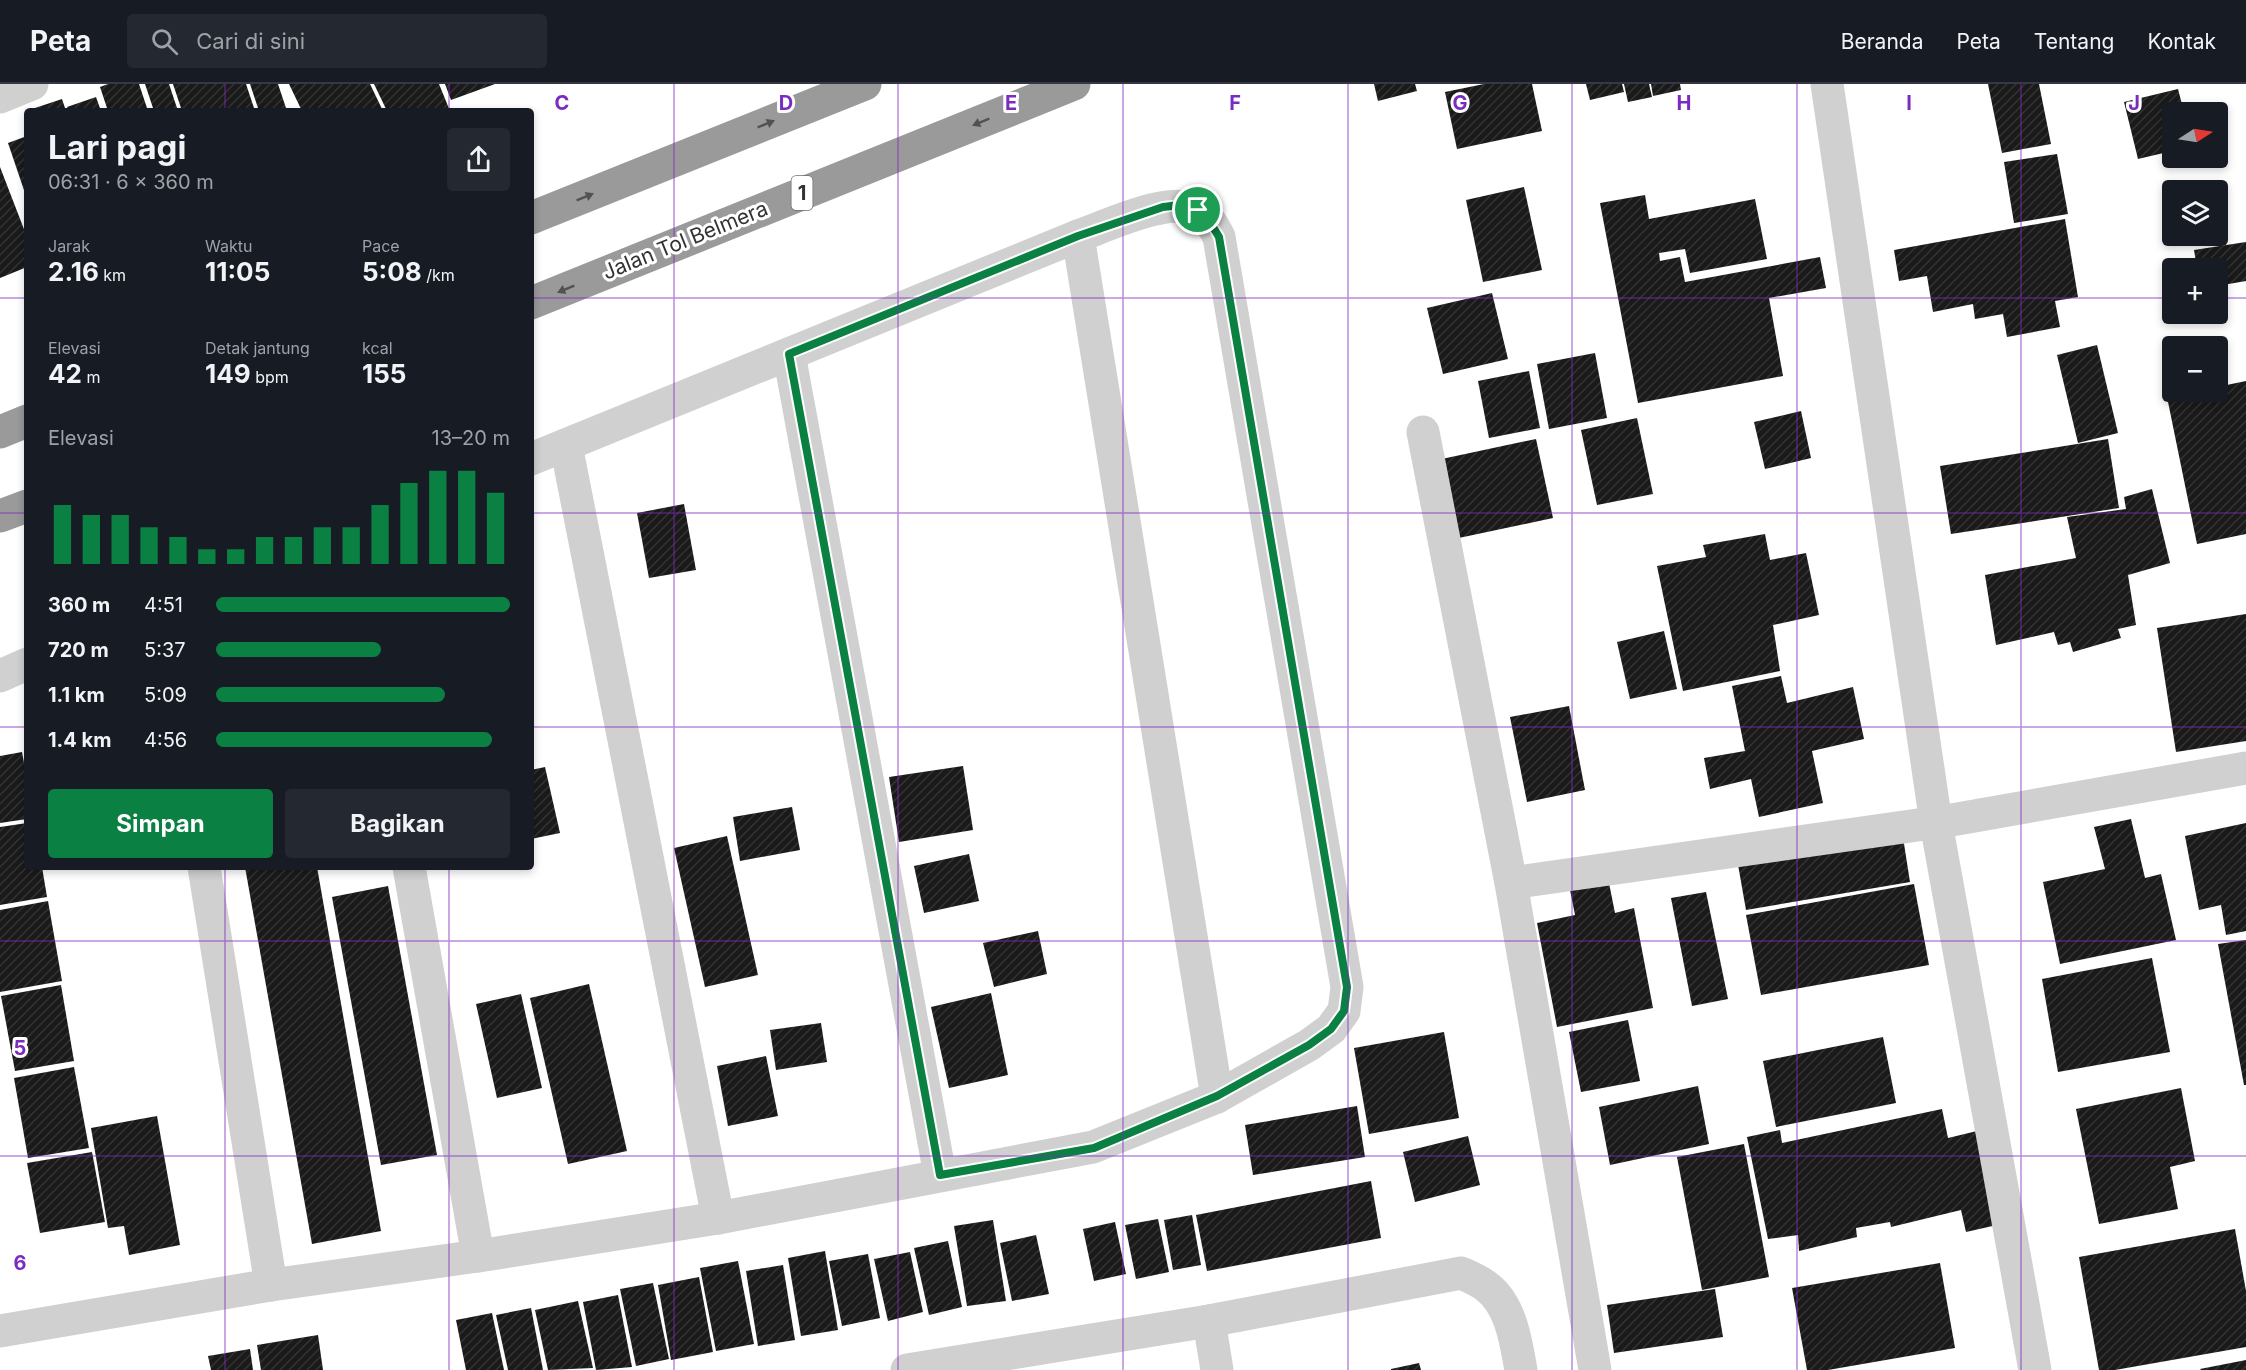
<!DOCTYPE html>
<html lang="id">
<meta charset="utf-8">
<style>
body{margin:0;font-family:Inter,sans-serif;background:#242831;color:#f1f3f6;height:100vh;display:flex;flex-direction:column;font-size:22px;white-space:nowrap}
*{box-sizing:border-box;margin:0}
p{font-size:20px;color:#9ea1a6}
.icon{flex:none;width:33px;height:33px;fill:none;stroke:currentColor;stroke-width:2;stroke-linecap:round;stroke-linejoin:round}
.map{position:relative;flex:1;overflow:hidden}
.details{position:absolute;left:24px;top:24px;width:510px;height:762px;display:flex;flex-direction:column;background:#171b24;border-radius:6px;box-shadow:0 3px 9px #0003}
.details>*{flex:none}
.needle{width:39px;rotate:78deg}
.tools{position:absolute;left:2162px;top:18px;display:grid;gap:12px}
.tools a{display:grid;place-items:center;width:66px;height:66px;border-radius:6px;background:#171b24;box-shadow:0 3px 9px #0003;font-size:30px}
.pin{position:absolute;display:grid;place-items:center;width:51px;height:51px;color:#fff;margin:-26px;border:3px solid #fff;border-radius:50%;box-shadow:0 2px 6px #0007}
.round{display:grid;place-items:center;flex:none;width:63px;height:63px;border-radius:6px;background:#242831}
.headline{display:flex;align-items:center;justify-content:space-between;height:102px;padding:0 24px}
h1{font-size:33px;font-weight:700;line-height:45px}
.metrics{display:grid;grid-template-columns:repeat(3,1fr);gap:9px;height:102px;padding:6px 24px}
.metrics div{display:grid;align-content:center}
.metrics b{font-size:26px;font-weight:700}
.metrics small{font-size:16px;font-weight:400}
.metrics p{font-size:16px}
.chart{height:168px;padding:12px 24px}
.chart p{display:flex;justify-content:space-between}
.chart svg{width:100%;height:108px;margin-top:6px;stroke:#0b8043;stroke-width:6}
.primary-button{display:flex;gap:12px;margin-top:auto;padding:12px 24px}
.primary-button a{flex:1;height:69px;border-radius:6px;background:#0b8043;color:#fff;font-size:24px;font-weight:700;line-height:69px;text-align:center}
.primary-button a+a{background:#242831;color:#f1f3f6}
ul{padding:0 24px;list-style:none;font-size:20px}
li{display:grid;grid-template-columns:96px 72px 1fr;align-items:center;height:45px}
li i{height:15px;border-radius:8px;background:#0b8043}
header{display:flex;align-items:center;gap:36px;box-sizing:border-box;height:84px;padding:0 30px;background:#171b24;border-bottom:2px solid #363941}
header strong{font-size:28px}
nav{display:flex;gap:33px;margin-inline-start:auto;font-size:21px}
.search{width:420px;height:54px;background:#242831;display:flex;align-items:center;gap:15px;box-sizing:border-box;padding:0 21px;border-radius:6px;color:#9ea1a6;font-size:22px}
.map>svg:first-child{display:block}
.building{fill:url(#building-hatch)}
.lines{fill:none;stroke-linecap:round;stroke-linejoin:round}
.minor{stroke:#d0d0d0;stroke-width:33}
.motorway{stroke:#9a9a9a;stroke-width:33}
.oneway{fill:#525252}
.route-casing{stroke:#fff;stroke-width:12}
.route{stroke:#0b8043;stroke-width:8}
.grid{fill:none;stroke:#7b2cbf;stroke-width:1.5;stroke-opacity:0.55}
.labels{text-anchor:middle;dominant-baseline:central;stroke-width:6;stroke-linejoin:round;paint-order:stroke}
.shield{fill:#fff;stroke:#707070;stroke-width:1.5}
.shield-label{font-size:20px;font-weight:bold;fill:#333}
.street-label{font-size:21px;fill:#333;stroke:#fff}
.grid-label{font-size:20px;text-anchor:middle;font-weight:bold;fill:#7b2cbf;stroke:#fff;stroke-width:6;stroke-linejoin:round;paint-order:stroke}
</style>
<header>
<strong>Peta</strong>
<div class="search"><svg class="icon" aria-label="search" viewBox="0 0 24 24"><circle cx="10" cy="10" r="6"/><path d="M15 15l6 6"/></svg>Cari di sini</div>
<nav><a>Beranda</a><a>Peta</a><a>Tentang</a><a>Kontak</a></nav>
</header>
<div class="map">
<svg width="2246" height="1286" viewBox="0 0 2246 1286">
<defs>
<pattern id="building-hatch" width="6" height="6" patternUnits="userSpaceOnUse" patternTransform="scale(1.5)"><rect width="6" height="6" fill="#1a1a1a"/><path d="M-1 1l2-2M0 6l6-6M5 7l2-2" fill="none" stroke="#333"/></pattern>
</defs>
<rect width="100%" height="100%" fill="#fff"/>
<g class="building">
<path d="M 108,0 L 139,0 L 148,27 L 108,27 L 100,3 Z"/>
<path d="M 145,0 L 169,0 L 178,27 L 154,27 Z"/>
<path d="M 173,0 L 246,0 L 255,27 L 182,27 Z"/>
<path d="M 250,0 L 278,0 L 287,27 L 259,27 Z"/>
<path d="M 289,0 L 370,0 L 383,27 L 302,27 Z"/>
<path d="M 374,0 L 439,0 L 450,27 L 387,27 Z"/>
<path d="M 445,0 L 495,0 L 451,16 Z"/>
<path d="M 1374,0 L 1415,0 L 1417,7 L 1378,17 Z"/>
<path d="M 1484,0 L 1532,0 L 1542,47 L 1457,65 L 1445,8 Z"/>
<path d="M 1586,0 L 1622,0 L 1624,8 L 1590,16 Z"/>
<path d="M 1624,0 L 1649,0 L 1652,13 L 1628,18 Z"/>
<path d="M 1651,0 L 1680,0 L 1681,6 L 1653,12 Z"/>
<path d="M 1988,0 L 2039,0 L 2051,60 L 2002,69 Z"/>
<path d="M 2178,5 L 2184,28 L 2172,28 L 2172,67 L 2138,75 L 2124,18 Z"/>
<path d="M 96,13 L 101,27 L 69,27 L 67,23 Z"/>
<path d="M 62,15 L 66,27 L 33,27 L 32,25 Z"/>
<path d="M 27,52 L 27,115 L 8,59 Z"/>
<path d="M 2057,70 L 2068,130 L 2014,139 L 2004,78 Z"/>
<path d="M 0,83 L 27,153 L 27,183 L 0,194 Z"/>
<path d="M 1524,103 L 1542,186 L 1483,198 L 1466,116 Z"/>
<path d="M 1645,111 L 1649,135 L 1755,115 L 1767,175 L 1690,189 L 1685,165 L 1659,169 L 1660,177 L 1680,173 L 1685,198 L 1820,173 L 1826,204 L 1769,214 L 1783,292 L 1638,319 L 1600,119 Z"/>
<path d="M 2065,135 L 2078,213 L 2055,217 L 2060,243 L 2007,253 L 2003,230 L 1975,235 L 1973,220 L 1933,228 L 1927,192 L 1899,197 L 1894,166 Z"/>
<path d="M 2246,158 L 2246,197 L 2217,202 L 2217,184 L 2197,184 L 2194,166 Z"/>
<path d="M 1492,209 L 1508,275 L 1443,290 L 1427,224 Z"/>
<path d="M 2097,261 L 2118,349 L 2078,359 L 2057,271 Z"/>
<path d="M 1595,269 L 1607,334 L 1549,345 L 1537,280 Z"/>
<path d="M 1529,287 L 1540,344 L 1489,354 L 1478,297 Z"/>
<path d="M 2246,297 L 2246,450 L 2197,460 L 2167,313 L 2193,308 L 2217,308 L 2217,303 Z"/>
<path d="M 1801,327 L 1811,374 L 1765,385 L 1754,338 Z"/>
<path d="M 1637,334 L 1653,410 L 1597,421 L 1581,346 Z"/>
<path d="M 1536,355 L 1553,434 L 1454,455 L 1437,376 Z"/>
<path d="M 2108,355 L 2119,424 L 1951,450 L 1940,382 Z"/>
<path d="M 2152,405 L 2170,479 L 2128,491 L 2136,541 L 2118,545 L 2121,554 L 2073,568 L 2070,558 L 2058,561 L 2054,548 L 1996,561 L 1985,491 L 2076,474 L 2067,433 L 2126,425 L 2124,413 Z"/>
<path d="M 684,420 L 696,486 L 649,494 L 637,429 Z"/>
<path d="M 1765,450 L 1770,476 L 1806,469 L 1819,531 L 1773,541 L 1780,587 L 1683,607 L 1657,482 L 1706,473 L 1703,461 Z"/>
<path d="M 2246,530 L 2246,657 L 2176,668 L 2157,544 Z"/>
<path d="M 1664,547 L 1677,605 L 1630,615 L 1617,558 Z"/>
<path d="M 1781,592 L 1787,619 L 1853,603 L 1864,655 L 1812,667 L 1823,719 L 1759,733 L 1751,695 L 1710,705 L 1704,674 L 1745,667 L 1732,602 Z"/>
<path d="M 1569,622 L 1585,706 L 1527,718 L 1510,633 Z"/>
<path d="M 22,668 L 27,695 L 27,735 L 0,739 L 0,672 Z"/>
<path d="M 963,682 L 973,746 L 899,758 L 889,693 Z"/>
<path d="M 545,683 L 560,749 L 531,755 L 531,686 Z"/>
<path d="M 792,723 L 800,766 L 740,777 L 733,733 Z"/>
<path d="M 2131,735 L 2145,794 L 2161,790 L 2176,856 L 2060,880 L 2043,798 L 2105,785 L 2094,743 Z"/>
<path d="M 27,739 L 27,783 L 42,783 L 47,813 L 0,821 L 0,743 Z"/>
<path d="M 2246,739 L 2246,847 L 2226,851 L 2221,821 L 2199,826 L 2185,752 Z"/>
<path d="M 1902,747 L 1910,798 L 1746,826 L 1737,775 Z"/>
<path d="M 727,752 L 758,891 L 705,903 L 674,764 Z"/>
<path d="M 969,770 L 979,817 L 924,829 L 914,782 Z"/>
<path d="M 245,783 L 317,783 L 381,1147 L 312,1160 Z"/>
<path d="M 1609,799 L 1615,829 L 1634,824 L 1653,924 L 1557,943 L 1537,839 L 1575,831 L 1570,806 Z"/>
<path d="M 1914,800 L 1929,881 L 1761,911 L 1746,831 Z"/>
<path d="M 388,802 L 437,1071 L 381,1081 L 332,813 Z"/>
<path d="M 1706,808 L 1728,915 L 1692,922 L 1671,814 Z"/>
<path d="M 48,817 L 62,897 L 0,908 L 0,826 Z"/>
<path d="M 1038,847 L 1047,890 L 994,903 L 983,859 Z"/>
<path d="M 2246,856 L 2246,1001 L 2244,1001 L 2218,860 Z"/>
<path d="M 2152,874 L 2170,968 L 2058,988 L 2042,895 Z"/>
<path d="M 589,900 L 627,1067 L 568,1080 L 530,914 Z"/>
<path d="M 61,901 L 74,977 L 15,987 L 1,912 Z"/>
<path d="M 991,909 L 1008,991 L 949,1004 L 931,923 Z"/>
<path d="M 521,910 L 542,1004 L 497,1014 L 476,920 Z"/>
<path d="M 1628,936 L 1640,997 L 1581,1008 L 1569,948 Z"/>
<path d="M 821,939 L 827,978 L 776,986 L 770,946 Z"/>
<path d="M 1444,948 L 1459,1034 L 1369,1050 L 1354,964 Z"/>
<path d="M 1883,953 L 1896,1019 L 1776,1043 L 1763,977 Z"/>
<path d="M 766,972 L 778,1032 L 728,1042 L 717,982 Z"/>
<path d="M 74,983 L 89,1064 L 28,1074 L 14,994 Z"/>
<path d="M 1698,1002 L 1709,1060 L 1610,1081 L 1599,1023 Z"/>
<path d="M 2181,1004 L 2195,1077 L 2170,1083 L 2178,1125 L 2099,1140 L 2076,1025 Z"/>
<path d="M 1357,1022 L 1365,1073 L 1253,1091 L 1245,1041 Z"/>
<path d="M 1942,1025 L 1948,1054 L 1977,1047 L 1997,1141 L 1966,1148 L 1961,1126 L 1891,1143 L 1890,1138 L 1856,1144 L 1857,1153 L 1799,1167 L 1798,1151 L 1768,1155 L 1747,1053 L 1780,1046 L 1782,1059 Z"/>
<path d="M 157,1032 L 180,1161 L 129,1171 L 124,1142 L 108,1144 L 91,1044 Z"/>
<path d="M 1468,1052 L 1480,1101 L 1415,1118 L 1403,1068 Z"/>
<path d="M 1744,1060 L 1769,1193 L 1702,1206 L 1677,1073 Z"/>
<path d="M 92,1068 L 105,1138 L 40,1149 L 27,1079 Z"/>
<path d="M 1371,1097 L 1381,1154 L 1207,1187 L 1196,1131 Z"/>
<path d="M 1192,1131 L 1201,1181 L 1173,1186 L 1164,1136 Z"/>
<path d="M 1158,1135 L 1169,1188 L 1136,1195 L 1125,1141 Z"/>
<path d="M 993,1136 L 1006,1217 L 967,1222 L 954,1142 Z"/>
<path d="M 1115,1138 L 1126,1190 L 1094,1197 L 1083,1145 Z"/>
<path d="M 2235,1145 L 2246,1207 L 2246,1263 L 2115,1286 L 2099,1286 L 2079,1173 Z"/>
<path d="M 1036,1151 L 1049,1210 L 1012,1217 L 1000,1159 Z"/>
<path d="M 948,1157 L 962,1223 L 929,1231 L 914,1164 Z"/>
<path d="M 825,1167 L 838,1246 L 801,1252 L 788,1174 Z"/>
<path d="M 910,1168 L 923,1228 L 888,1237 L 874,1175 Z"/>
<path d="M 868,1170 L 880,1234 L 842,1242 L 829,1177 Z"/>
<path d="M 738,1177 L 754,1260 L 716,1267 L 700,1184 Z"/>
<path d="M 1940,1179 L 1955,1264 L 1828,1286 L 1807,1286 L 1792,1204 Z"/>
<path d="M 783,1181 L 795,1256 L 758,1262 L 746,1187 Z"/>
<path d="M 699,1193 L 713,1268 L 671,1276 L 658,1201 Z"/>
<path d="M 653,1199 L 669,1275 L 636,1282 L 620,1205 Z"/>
<path d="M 1715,1205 L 1723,1253 L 1614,1269 L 1607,1221 Z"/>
<path d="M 618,1211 L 632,1283 L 596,1286 L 583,1218 Z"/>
<path d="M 578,1217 L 593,1284 L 548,1286 L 535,1226 Z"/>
<path d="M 531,1224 L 543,1286 L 508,1286 L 496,1231 Z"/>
<path d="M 492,1229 L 504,1286 L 466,1286 L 456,1236 Z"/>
<path d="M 318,1251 L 323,1286 L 261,1286 L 257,1261 Z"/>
<path d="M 250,1265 L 253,1286 L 211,1286 L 208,1272 Z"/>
<path d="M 2246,1276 L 2246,1286 L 2201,1286 L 2200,1285 Z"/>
<path d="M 1419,1279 L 1421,1286 L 1391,1286 L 1391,1285 Z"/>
</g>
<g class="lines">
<g class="minor">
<path d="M 1827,0 L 1936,739 L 2035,1286"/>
<path d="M 0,13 L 32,0"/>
<path d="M 1078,152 L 1217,1013"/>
<path d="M 789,270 L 940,1091"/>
<path d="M 1423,348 L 1511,799 L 1595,1286"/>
<path d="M 566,361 L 718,1134"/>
<path d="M 0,592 L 27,580"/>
<path d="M 204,783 L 271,1201"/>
<path d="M 409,783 L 478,1172"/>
<path d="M 1511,799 L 1946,737 L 2246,684"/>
<path d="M 1209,1237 L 1217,1286"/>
<path d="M 0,1247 L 271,1201 L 478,1172 L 718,1134 L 1093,1063 L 1217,1013 L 1309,961 L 1331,945 L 1344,927 L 1347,903 L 1219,153 C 1214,143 1209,134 1199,127 C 1172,110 1107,142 1078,152 L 531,375"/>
<path d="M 907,1286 L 1209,1237 L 1461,1189 C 1470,1193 1480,1197 1487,1203 C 1511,1221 1516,1258 1521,1286"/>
</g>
<g class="motorway">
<path d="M 531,134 L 865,0"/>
<path d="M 531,219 L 1074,0"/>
<path d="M 0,348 L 27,337"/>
<path d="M 0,432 L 27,422"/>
</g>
</g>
<defs><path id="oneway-solid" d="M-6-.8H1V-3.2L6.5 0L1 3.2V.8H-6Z" transform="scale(1.5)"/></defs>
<g class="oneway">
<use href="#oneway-solid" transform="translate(981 38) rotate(158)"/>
<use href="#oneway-solid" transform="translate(766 40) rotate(-22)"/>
<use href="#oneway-solid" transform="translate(585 113) rotate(-22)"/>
<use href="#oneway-solid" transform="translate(566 205) rotate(158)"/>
</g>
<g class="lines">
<g class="route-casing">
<path id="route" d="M 1180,121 C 1201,127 1209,135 1219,153 L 1347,903 L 1344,927 L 1331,945 L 1309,961 L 1217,1012 L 1094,1064 L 940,1091 L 789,270 L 1078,152 L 1163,123 Z"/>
</g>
<use href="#route" class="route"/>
</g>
<path class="grid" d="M 225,0 L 225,27M 449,0 L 449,27M 674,0 L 674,1286M 898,0 L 898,1286M 1123,0 L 1123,1286M 1348,0 L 1348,1286M 1572,0 L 1572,1286M 1797,0 L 1797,1286M 2021,0 L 2021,1286M 0,214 L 27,214M 531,214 L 2172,214M 2217,214 L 2246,214M 0,429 L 27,429M 531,429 L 2246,429M 0,643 L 27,643M 531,643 L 2246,643M 225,783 L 225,1286M 449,783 L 449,1286M 0,857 L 2246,857M 0,1072 L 2246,1072"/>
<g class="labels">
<rect class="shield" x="791.5" y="92" width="21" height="34" rx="4.5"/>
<g class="shield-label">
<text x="802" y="109">1</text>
</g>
<g class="street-label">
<text transform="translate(685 156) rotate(-22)">Jalan Tol Belmera</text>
</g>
</g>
<g class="grid-label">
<text x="562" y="26">C</text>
<text x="786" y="26">D</text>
<text x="1011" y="26">E</text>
<text x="1235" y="26">F</text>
<text x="1460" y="26">G</text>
<text x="1684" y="26">H</text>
<text x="1909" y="26">I</text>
<text x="2134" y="26">J</text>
<text x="20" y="971">5</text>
<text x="20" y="1186">6</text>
</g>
</svg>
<div class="tools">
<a><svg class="needle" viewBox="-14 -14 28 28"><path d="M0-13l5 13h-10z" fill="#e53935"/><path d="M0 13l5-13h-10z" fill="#9ea1a6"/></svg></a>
<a><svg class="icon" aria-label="layers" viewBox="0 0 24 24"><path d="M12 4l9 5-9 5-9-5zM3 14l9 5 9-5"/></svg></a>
<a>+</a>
<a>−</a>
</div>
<div class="pin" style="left:1198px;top:126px;background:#1e9e55"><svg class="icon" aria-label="arrive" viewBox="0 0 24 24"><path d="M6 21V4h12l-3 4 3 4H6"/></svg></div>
<section class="details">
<div class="headline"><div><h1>Lari pagi</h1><p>06:31 · 6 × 360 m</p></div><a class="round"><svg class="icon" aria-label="share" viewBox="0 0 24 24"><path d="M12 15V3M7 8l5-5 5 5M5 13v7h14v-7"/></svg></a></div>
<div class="metrics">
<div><p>Jarak</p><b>2.16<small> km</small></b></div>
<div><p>Waktu</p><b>11:05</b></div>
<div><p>Pace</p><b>5:08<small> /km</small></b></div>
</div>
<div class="metrics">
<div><p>Elevasi</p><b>42<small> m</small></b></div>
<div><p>Detak jantung</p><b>149<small> bpm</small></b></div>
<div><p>kcal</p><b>155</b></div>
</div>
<div class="chart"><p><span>Elevasi</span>13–20 m</p>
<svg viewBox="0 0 160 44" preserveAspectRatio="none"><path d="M5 44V20M15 44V24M25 44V24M35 44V29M45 44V33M55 44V38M65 44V38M75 44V33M85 44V33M95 44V29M105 44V29M115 44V20M125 44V11M135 44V6M145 44V6M155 44V15"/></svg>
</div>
<ul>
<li><b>360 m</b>4:51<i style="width:100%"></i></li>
<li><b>720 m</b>5:37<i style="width:56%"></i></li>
<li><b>1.1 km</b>5:09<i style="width:78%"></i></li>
<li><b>1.4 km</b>4:56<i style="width:94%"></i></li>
</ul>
<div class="primary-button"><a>Simpan</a><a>Bagikan</a></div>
</section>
</div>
